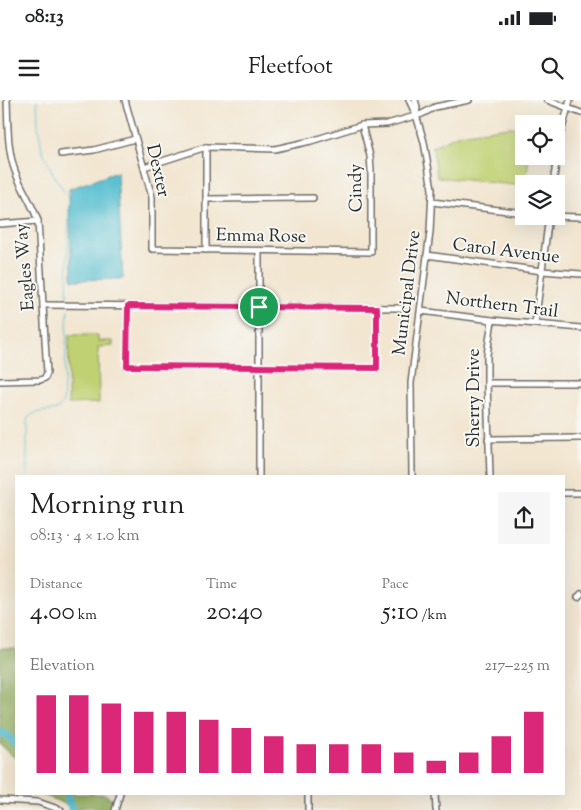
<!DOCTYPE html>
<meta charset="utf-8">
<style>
body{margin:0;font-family:"Sorts Mill Goudy",serif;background:#f6f6f6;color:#202124;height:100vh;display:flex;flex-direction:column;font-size:19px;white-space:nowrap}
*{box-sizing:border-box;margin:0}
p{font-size:16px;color:#757577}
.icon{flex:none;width:28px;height:28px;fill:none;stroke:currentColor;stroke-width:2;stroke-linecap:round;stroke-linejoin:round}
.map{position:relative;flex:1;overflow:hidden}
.side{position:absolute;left:15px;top:375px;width:550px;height:320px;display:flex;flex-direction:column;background:#fff;border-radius:0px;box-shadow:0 5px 20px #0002}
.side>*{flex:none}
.tools{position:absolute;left:515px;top:15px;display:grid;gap:10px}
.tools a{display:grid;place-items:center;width:50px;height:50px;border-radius:0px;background:#fff;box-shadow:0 5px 20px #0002;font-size:25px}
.pin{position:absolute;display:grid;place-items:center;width:42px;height:42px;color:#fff;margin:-21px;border:2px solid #fff;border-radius:50%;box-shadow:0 1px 5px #0007}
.round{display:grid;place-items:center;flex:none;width:52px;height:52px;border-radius:0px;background:#f6f6f6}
.overview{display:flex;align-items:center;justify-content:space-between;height:85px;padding:0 15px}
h1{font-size:28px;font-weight:600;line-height:38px}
.stats{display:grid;grid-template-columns:repeat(3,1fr);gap:8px;height:85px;padding:5px 15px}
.stats div{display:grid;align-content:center}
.stats b{font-size:25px;font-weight:600}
.stats small{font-size:14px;font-weight:400}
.stats p{font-size:14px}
.chart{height:140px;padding:10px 15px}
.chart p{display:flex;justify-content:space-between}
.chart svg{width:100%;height:90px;margin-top:5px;stroke:#db2777;stroke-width:6}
.status{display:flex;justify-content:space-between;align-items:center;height:35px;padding:0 25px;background:#fff;direction:ltr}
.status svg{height:14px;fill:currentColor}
header{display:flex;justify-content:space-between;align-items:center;height:65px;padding:0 15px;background:#fff;font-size:22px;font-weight:600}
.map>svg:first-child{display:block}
.green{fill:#c0d173;stroke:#767e4f}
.forest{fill:#98b365;stroke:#626f48}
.water{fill:#54bed0;stroke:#40747e}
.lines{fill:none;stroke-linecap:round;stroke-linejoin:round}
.stream{stroke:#54bed0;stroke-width:1}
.river{stroke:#54bed0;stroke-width:8}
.minor-casing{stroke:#716c65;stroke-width:8}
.minor{stroke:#fff;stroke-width:5}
.route-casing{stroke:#fff;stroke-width:10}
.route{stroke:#db2777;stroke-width:6}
.labels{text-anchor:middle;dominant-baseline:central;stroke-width:4;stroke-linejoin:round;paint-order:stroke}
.street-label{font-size:18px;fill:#2b2b2b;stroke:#f6f6f2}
</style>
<div class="status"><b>08:13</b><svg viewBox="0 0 49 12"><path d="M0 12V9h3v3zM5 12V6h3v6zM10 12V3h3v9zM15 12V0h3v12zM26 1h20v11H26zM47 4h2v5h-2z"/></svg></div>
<header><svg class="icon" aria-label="menu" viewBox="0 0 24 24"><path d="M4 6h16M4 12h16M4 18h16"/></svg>Fleetfoot<svg class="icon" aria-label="search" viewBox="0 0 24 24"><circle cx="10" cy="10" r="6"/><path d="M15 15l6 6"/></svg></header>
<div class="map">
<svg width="581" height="710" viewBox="0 0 581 710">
<rect width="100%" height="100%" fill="#f6f6f2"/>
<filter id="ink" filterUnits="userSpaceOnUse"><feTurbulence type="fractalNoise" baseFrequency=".02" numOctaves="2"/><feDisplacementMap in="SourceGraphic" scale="10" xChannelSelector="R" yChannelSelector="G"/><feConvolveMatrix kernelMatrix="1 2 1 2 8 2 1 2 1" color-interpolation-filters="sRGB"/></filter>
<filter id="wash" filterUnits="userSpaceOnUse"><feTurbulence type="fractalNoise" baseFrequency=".0096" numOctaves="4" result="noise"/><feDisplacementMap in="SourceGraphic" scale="20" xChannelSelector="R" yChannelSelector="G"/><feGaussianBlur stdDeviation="1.12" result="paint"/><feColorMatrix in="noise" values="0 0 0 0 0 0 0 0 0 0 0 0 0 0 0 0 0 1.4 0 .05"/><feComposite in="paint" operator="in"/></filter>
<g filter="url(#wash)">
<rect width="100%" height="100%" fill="#f2e6d1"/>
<g class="green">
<path d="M 509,27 L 524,28 L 524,56 L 529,56 L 526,84 L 524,84 L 524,86 L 437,77 L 433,48 L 431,47 L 459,34 Z"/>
<path d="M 69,235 L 98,235 L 98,241 L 113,241 L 113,246 L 98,247 L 99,303 L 68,304 Z"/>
</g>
<g class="forest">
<path d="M 0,548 L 16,548 L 16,659 L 0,644 Z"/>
<path d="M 41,694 L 105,694 L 114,701 L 109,710 C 95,710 93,704 77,709 Z"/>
</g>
<path class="water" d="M 117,72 L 123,179 L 72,180 L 69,89 Z"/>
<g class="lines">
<g class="stream">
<path d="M 37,0 L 38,25 L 42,49 L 53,74 L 69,99 L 67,200"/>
<path d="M 27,376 L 27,320 C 32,310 46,312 57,310 L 63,303 L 68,209"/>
</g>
<g class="river">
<path d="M 0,633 L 5,634 L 16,644"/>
<path d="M 67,694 L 72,710"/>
</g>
</g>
</g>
<g filter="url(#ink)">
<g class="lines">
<g class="minor-casing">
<g id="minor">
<path d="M 125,0 L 152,97 L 152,149 L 371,152 L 371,70 L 370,56 L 362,25"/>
<path d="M 409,0 L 416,15 L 424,42 L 432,89 L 430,132 L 411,283 L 412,376"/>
<path d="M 415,0 L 417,7 L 416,15"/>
<path d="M 547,0 L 581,13"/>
<path d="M 61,54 L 94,50 L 135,39"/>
<path d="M 144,67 L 206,47 L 275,49 L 311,41 L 362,25 L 387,24 L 422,14 L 435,7 L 469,0"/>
<path d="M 553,84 L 560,36 L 570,0"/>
<path d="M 206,99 L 313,98"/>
<path d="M 432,102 L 524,113"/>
<path d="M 548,116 L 581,117"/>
<path d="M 0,124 L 38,121"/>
<path d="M 206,150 L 206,47"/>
<path d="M 259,151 L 259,376"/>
<path d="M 427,155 L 542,171 L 581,174"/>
<path d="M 43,205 L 401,208"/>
<path d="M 128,206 L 127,266 L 377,268 L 377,208"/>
<path d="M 421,211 L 492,220 L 581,228"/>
<path d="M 535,224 L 549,116"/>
<path d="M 0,281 L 40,280 L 45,278 L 47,273 L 38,121 C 32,103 21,88 15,71 C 7,49 8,23 7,0"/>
<path d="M 487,283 L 581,283"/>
<path d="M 488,339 L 581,338"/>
<path d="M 490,376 L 487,283 L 487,255 L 492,220"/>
<path d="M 564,393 L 581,393"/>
<path d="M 578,497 L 581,494"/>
<path d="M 435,694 L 436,710"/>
<path d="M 0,700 L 38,702 L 61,710"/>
<path d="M 115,710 L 120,694"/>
<path d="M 308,710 L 308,694"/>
</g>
</g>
<use href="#minor" class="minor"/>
</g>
</g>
<g class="lines" filter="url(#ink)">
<g class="route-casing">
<path id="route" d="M 128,206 L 377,208 L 377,268 L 127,266 Z"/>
</g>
<use href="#route" class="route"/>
</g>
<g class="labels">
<g class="street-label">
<text transform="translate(157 71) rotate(77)">Dexter</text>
<text transform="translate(357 88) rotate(-91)">Cindy</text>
<text transform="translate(261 137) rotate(1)">Emma Rose</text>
<text transform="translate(506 152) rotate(7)">Carol Avenue</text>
<text transform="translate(26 167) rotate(-95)">Eagles Way</text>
<text transform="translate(408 193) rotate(-83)">Municipal Drive</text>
<text transform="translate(502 206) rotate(7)">Northern Trail</text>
<text transform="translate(475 298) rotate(-90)">Sherry Drive</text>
</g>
</g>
</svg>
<div class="tools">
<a><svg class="icon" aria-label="locate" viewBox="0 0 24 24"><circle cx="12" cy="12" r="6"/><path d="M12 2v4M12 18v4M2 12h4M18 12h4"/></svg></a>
<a><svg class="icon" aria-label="layers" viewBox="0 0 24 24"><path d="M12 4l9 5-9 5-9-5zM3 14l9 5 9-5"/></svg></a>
</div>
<div class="pin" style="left:259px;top:207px;background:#1e9e55"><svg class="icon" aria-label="arrive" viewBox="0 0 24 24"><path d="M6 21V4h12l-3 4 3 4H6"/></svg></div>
<section class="side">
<div class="overview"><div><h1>Morning run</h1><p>08:13 · 4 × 1.0 km</p></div><a class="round"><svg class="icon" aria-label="share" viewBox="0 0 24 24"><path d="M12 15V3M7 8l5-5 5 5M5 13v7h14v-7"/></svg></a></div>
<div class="stats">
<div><p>Distance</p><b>4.00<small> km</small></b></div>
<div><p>Time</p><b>20:40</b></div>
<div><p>Pace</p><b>5:10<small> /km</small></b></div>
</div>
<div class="chart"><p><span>Elevation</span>217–225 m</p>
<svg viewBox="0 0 160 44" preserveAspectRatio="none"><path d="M5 44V6M15 44V6M25 44V10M35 44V14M45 44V14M55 44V18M65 44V22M75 44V26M85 44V30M95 44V30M105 44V30M115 44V34M125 44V38M135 44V34M145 44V26M155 44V14"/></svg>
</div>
</section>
</div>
